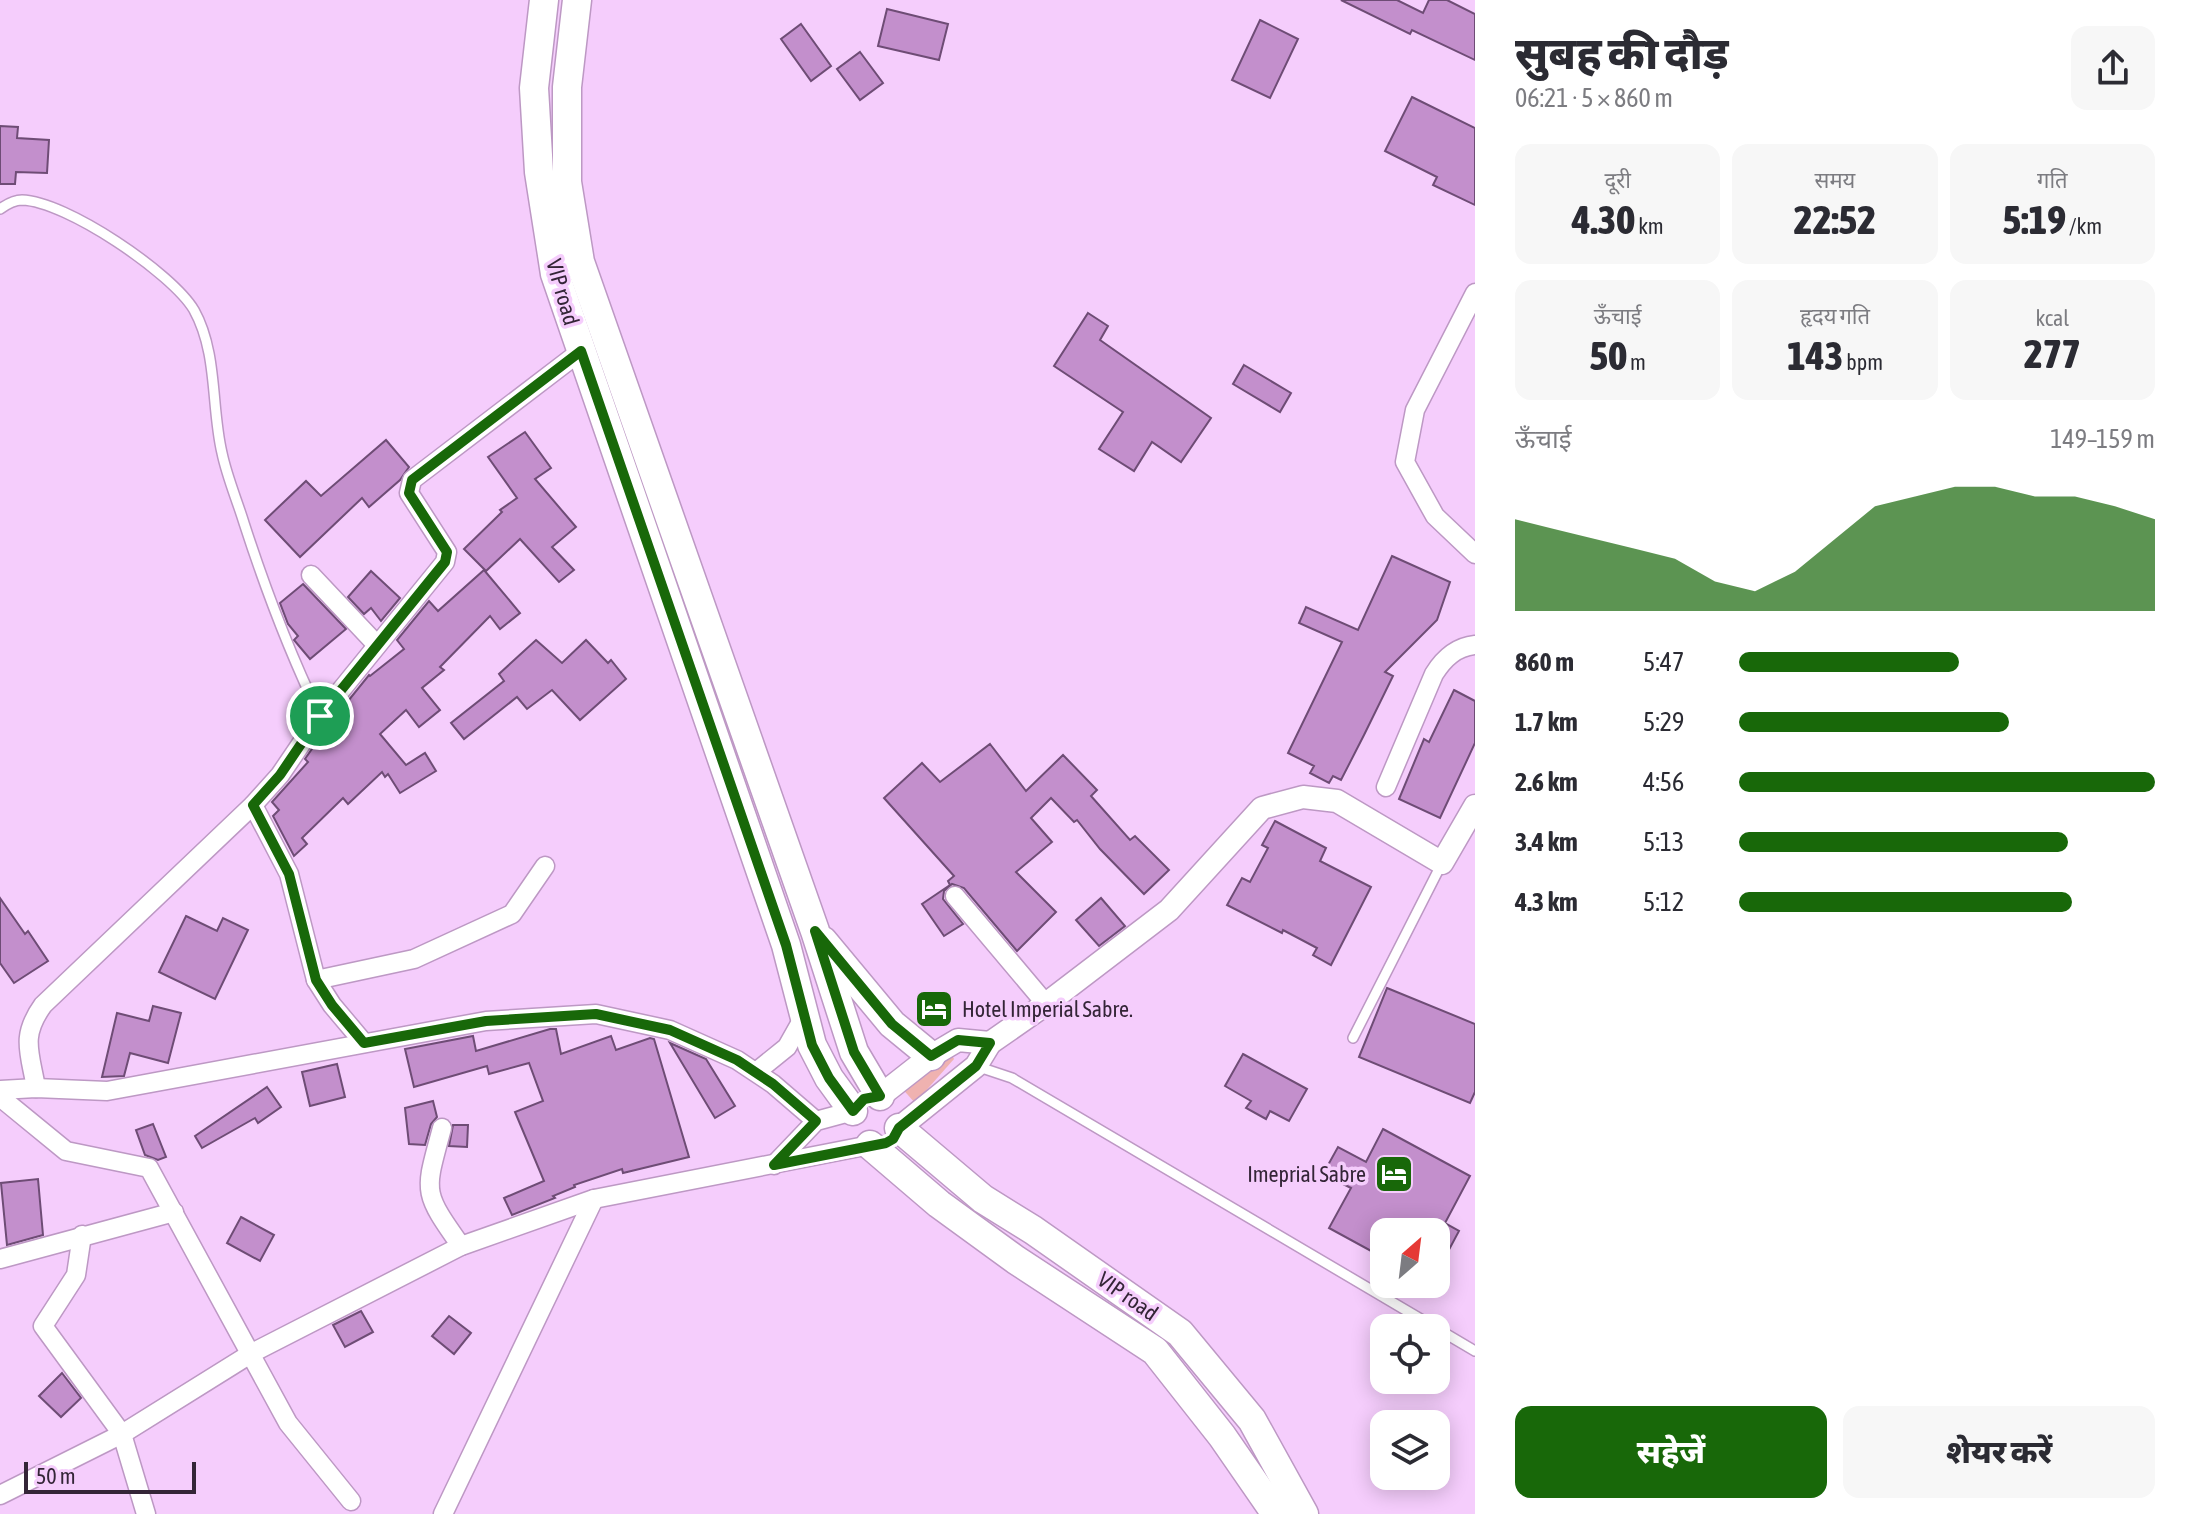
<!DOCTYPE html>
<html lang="hi">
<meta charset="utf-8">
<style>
body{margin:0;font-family:"Asap Condensed","Noto Sans Devanagari",sans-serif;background:#f7f7f7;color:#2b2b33;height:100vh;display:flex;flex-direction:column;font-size:30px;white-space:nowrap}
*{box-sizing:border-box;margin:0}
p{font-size:26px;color:#7c7c81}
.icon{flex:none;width:44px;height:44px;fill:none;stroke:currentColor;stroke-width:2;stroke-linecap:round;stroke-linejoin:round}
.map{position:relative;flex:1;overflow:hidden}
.details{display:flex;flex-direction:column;background:#fff;width:720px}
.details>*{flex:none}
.needle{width:52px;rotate:28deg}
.tools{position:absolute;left:1370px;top:1218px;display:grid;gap:16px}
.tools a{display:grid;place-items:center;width:80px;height:80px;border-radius:16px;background:#fff;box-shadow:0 4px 20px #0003;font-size:40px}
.scale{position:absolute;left:24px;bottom:20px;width:172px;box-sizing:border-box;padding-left:8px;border:4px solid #342537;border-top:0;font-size:22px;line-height:28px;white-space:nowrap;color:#342537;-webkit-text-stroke:6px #f5cdfc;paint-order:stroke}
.pin{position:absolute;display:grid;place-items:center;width:68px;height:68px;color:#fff;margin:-34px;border:4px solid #fff;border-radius:50%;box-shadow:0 2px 8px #0007}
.round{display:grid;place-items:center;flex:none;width:84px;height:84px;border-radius:16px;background:#f7f7f7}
.summary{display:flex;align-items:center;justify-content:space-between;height:136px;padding:0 40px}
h1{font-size:44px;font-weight:800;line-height:60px}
.figures{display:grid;grid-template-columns:repeat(3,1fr);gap:12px;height:136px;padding:8px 40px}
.figures div{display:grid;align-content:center;border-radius:16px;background:#f7f7f7;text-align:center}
.figures b{font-size:40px;font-weight:800}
.figures small{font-size:22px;font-weight:400}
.figures p{font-size:22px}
.chart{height:224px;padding:16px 40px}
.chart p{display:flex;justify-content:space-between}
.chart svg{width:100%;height:144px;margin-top:8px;fill:#186809;opacity:.7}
.button{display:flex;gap:16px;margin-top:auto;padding:16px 40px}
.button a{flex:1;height:92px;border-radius:16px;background:#186809;color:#fff;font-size:32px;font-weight:800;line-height:92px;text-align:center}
.button a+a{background:#f7f7f7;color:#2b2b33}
ul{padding:0 40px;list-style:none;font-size:26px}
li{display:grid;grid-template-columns:128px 96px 1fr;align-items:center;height:60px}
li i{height:20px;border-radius:10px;background:#186809}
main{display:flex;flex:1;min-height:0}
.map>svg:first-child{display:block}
.green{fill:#efb2b0}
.building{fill:#c38fcc;stroke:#6e4c75;stroke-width:2}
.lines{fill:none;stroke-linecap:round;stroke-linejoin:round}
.service-casing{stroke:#bd98c4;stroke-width:12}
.minor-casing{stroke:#bd98c4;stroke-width:21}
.tertiary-casing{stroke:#bd98c4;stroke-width:25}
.primary-casing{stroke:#bd98c4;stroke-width:31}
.service{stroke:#fff;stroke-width:9}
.minor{stroke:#fff;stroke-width:18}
.tertiary{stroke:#fff;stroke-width:22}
.primary{stroke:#fff;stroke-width:28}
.route-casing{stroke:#fff;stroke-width:16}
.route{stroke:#186809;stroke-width:10}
.labels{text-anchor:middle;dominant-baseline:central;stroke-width:7;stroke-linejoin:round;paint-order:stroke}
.street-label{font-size:22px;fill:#342537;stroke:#f5cdfc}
.poi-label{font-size:22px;fill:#342537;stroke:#f5cdfc;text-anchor:start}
</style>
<main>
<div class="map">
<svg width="1475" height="1514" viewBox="0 0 1475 1514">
<rect width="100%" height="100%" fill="#f5cdfc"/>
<path class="green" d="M 952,1055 L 954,1059 L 915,1103 L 892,1077 Z"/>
<g class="building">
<path d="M 1341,0 L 1397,0 L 1423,13 L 1429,0 L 1447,0 L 1475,14 L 1475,60 L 1412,30 L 1410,34 Z"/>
<path d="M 887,9 L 948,24 L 939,60 L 878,46 Z"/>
<path d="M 1260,20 L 1298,39 L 1270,98 L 1232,80 Z"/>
<path d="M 801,24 L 831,66 L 811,81 L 781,39 Z"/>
<path d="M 860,52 L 883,83 L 860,100 L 837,69 Z"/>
<path d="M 1412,97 L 1475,128 L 1475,205 L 1433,185 L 1437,177 L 1385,151 Z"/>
<path d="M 0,126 L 18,127 L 17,138 L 49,140 L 47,173 L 16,172 L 15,184 L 0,184 Z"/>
<path d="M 1088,313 L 1108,326 L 1100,340 L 1211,418 L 1181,462 L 1152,442 L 1134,471 L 1099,449 L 1123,412 L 1054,366 Z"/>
<path d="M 1244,365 L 1291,393 L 1280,412 L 1233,384 Z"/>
<path d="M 525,432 L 551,468 L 535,479 L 576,527 L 552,547 L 574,570 L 559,582 L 520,539 L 486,571 L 464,549 L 502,512 L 500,510 L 517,498 L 488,457 Z"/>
<path d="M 386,440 L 409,467 L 400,480 L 369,507 L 362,498 L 300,557 L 265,520 L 306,481 L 321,496 Z"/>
<path d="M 1392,556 L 1450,582 L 1437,620 L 1385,672 L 1393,676 L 1364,735 L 1341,780 L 1333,776 L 1329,783 L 1310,773 L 1314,766 L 1288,753 L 1342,642 L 1299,623 L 1306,607 L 1358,630 Z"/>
<path d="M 484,570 L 520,613 L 500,629 L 490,616 L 440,667 L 444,670 L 422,688 L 440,710 L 419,727 L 406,710 L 380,734 L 406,765 L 425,753 L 436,771 L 400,793 L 388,774 L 385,777 L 382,772 L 348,804 L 343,798 L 302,838 L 307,844 L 294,856 L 273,816 L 279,810 L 272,802 L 308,762 L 305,759 L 321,736 L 348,710 L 344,706 L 369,675 L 370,676 L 404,649 L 397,640 L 429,601 L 438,611 Z"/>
<path d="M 371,571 L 400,598 L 381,621 L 371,608 L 364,614 L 348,597 Z"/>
<path d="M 303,584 L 346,629 L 310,659 L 294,640 L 298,636 L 288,624 L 280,603 Z"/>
<path d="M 536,640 L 562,663 L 586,640 L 608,663 L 611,660 L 626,679 L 580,720 L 552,690 L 527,709 L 517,697 L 464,739 L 451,723 L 504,681 L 499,674 Z"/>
<path d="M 1454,690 L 1475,701 L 1475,743 L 1440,818 L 1399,799 L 1424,739 L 1429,742 Z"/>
<path d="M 990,744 L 1026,791 L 1063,755 L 1097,790 L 1091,796 L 1130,840 L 1135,836 L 1169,870 L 1144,894 L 1100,849 L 1077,820 L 1074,822 L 1051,798 L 1031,818 L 1052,842 L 1016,872 L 1056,912 L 1017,951 L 964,888 L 952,884 L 944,891 L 943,899 L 963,924 L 944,936 L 922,904 L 950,885 L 948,881 L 954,876 L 884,798 L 922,763 L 940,782 Z"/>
<path d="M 1275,821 L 1326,848 L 1320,861 L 1371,887 L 1331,965 L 1313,955 L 1317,948 L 1283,930 L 1282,933 L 1227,905 L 1242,878 L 1250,882 L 1268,848 L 1262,845 Z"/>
<path d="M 0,898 L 25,934 L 28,931 L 48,961 L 14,983 L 0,963 Z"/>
<path d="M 1101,898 L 1125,926 L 1099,946 L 1076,920 Z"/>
<path d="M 186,916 L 217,931 L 223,918 L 248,930 L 215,999 L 159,972 Z"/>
<path d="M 1387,988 L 1475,1024 L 1475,1092 L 1470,1103 L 1359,1057 Z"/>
<path d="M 153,1006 L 181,1013 L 168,1063 L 130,1053 L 124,1076 L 102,1077 L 117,1013 L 149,1021 Z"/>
<path d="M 550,1029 L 556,1029 L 561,1054 L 611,1036 L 616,1050 L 650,1038 L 654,1039 L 689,1157 L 623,1173 L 622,1169 L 574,1185 L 575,1187 L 553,1196 L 555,1198 L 512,1215 L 504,1198 L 544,1181 L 515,1112 L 543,1101 L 529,1063 L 489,1074 L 487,1066 L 414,1087 L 405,1049 L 473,1036 L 476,1051 Z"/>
<path d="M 670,1043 L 706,1059 L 735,1106 L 715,1118 Z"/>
<path d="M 1243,1054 L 1307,1089 L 1289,1121 L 1270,1111 L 1266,1119 L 1246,1108 L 1251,1101 L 1225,1086 Z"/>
<path d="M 337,1064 L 345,1097 L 310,1106 L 302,1072 Z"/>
<path d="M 267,1087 L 281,1107 L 258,1123 L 255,1118 L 202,1148 L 195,1136 Z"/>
<path d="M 433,1101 L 437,1117 L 431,1124 L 425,1145 L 409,1144 L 405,1108 Z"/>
<path d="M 153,1124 L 166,1157 L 158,1160 L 145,1155 L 136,1130 Z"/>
<path d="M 453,1125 L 468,1125 L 467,1147 L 449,1146 Z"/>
<path d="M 1383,1129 L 1470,1176 L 1445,1223 L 1459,1231 L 1436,1274 L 1436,1232 L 1384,1232 L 1384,1258 L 1329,1228 L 1351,1188 L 1323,1174 L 1338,1147 L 1366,1162 Z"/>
<path d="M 38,1179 L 43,1235 L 7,1245 L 1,1183 Z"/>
<path d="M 241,1217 L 274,1235 L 260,1261 L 227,1243 Z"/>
<path d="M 361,1311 L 373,1332 L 345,1347 L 333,1325 Z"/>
<path d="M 449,1316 L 471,1333 L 454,1354 L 432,1336 Z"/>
<path d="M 62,1373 L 81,1398 L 61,1417 L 39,1396 Z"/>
</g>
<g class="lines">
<g class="service-casing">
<g id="service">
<path d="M 0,209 C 7,204 14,200 22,200 C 66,201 172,273 194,310 C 218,353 211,407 222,453 C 227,477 237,500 244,523 C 266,591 289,652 320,716"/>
<path d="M 1353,1038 L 1442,863"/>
<path d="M 976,1066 L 1012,1078 L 1436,1328"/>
<path d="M 1436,1328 L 1475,1351"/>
</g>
</g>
<g class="minor-casing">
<g id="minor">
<path d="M 1475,293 L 1415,410 L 1405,462 L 1435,516 L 1475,554"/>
<path d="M 311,575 L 377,645"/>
<path d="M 1386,787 L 1434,674 C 1444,658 1456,647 1475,645"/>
<path d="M 253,805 L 289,874 L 316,980 L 332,1005 L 364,1043"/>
<path d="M 955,896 L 1046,1004"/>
<path d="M 316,980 L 414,959 L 512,914 L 545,866"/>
<path d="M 756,1072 L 787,1047 L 805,1015"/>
<path d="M 36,1088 C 30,1052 20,1037 43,1005 L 253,805 L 280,775 L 320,716 L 445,562 L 447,552 L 409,493 L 412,480 L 581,351"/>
<path d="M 0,1090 L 36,1088 L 107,1091 L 486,1021 L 596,1014 L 670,1030 L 737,1060 L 773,1084 L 816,1121"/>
<path d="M 0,1097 L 66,1151 L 149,1168 L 288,1423 L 351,1501"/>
<path d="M 442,1128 C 425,1192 421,1190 461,1246"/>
<path d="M 774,1165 L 816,1121 L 853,1111"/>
<path d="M 82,1235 L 76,1275 L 43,1326 L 122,1434 L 146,1514"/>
<path d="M 0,1259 L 174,1212"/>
<path d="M 0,1495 L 122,1434 L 252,1353 L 461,1246 L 594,1199 L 870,1145"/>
<path d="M 443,1514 L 594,1199"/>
</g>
</g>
<g class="tertiary-casing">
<g id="tertiary">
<path d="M 880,1096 L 931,1056 L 958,1040 L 990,1043"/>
<path d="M 899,1128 L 976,1066 L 990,1043 L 1046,1004 L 1169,910 L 1262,808 L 1303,797 L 1337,801 L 1442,863 L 1475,806"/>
</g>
</g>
<g class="primary-casing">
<g id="primary">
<path d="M 544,0 L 534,88 L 539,172 L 555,274 L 786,945 L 812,1045 L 829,1078 L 853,1111"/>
<path d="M 577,0 L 567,87 L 567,182 L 580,262 L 815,931 L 854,1052 L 880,1096"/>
<path d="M 823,941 L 892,1024 L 931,1056"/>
<path d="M 899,1128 L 983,1199 L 1033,1230 L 1180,1333 L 1252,1420 L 1304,1514"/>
<path d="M 870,1145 L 939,1204 L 1016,1260 L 1155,1351 L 1222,1436 L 1276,1514"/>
</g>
</g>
<use href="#service" class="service"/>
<use href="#minor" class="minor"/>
<use href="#tertiary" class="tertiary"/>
<use href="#primary" class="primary"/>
</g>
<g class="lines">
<g class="route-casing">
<path id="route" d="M 581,351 L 786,945 L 812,1045 L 829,1078 L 853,1111 L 864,1099 L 880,1096 L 854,1052 L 815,931 L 892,1024 L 931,1056 L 958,1040 L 990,1043 L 976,1066 L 899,1128 L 893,1139 L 886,1143 L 774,1165 L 816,1121 L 773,1084 L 737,1060 L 670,1030 L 596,1014 L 486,1021 L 364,1043 L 332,1005 L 316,980 L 289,874 L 253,805 L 280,775 L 320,716 L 445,562 L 447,552 L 409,493 L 412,480 Z"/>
</g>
<use href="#route" class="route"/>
</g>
<defs>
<g id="hotel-square" transform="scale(2)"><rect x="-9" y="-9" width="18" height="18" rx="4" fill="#186809" stroke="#f5cdfc"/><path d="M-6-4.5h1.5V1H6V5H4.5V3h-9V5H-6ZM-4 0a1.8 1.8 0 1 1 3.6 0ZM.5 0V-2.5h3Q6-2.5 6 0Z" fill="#fff"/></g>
</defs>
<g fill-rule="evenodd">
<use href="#hotel-square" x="934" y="1009"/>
<use href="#hotel-square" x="1394" y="1174"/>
</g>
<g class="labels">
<g class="street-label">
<text transform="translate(563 292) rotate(74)">VIP road</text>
<text transform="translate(1128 1296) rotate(35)">VIP road</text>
</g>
<g class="poi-label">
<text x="962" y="1009">Hotel Imperial Sabre.</text>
<text x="1366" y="1174" text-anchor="end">Imeprial Sabre</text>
</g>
</g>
</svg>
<div class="tools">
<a><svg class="needle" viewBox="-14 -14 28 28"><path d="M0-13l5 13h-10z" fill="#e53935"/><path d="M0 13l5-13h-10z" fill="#7c7c81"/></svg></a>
<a><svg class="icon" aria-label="locate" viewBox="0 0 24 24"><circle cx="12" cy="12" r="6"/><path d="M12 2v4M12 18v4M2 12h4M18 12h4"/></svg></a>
<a><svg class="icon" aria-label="layers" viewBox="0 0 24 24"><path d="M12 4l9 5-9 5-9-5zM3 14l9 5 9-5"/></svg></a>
</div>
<div class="scale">50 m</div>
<div class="pin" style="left:320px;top:716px;background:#1e9e55"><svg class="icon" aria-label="arrive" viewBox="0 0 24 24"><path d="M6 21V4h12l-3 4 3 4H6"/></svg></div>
</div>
<section class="details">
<div class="summary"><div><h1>सुबह की दौड़</h1><p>06:21 · 5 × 860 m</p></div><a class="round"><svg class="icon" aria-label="share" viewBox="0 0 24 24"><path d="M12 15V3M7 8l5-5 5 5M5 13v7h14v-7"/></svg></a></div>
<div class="figures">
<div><p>दूरी</p><b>4.30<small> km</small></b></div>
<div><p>समय</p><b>22:52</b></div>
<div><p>गति</p><b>5:19<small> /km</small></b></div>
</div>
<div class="figures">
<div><p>ऊँचाई</p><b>50<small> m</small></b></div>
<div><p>हृदय गति</p><b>143<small> bpm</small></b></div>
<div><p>kcal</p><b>277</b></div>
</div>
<div class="chart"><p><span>ऊँचाई</span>149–159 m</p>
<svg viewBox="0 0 160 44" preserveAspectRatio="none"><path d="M0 44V16L10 19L20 22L30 25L40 28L50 35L60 38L70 32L80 22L90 12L100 9L110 6L120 6L130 9L140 9L150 12L160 16V44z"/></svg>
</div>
<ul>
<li><b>860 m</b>5:47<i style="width:53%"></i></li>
<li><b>1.7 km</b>5:29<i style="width:65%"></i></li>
<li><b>2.6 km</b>4:56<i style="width:100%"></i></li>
<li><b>3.4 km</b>5:13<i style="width:79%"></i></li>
<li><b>4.3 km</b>5:12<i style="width:80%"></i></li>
</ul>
<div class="button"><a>सहेजें</a><a>शेयर करें</a></div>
</section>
</main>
